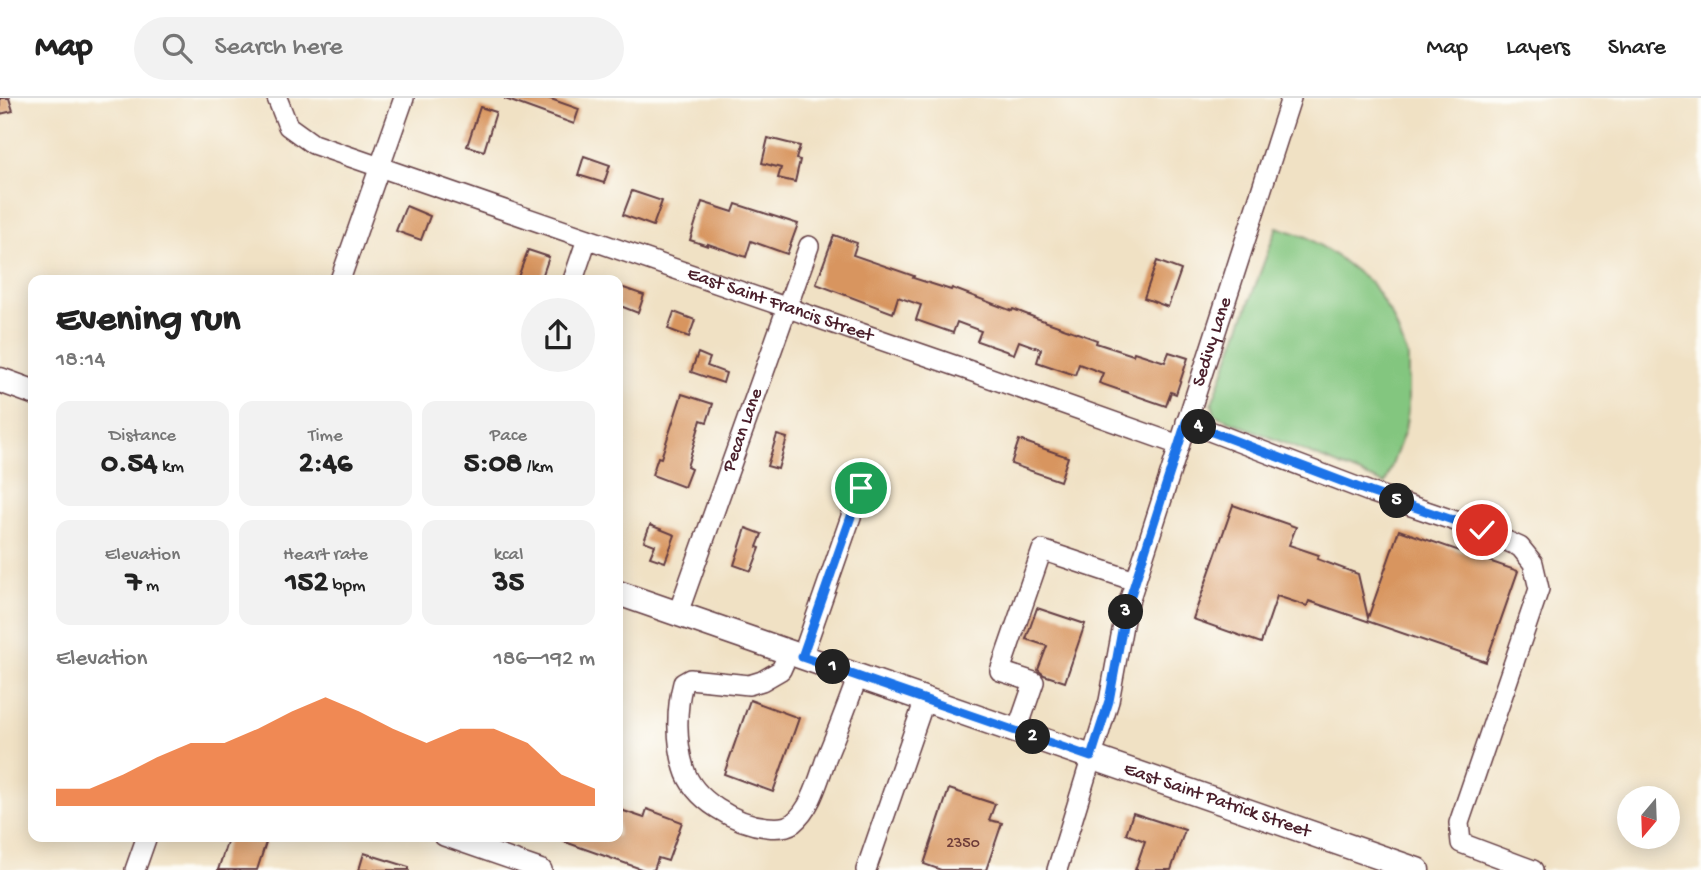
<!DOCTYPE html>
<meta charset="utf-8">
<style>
body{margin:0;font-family:"Gochi Hand",sans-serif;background:#f2f2f2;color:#222;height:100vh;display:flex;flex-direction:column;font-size:26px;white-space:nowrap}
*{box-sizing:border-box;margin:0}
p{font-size:23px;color:#767676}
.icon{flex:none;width:38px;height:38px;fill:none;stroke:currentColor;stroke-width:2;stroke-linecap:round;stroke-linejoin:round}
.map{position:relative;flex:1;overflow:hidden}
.details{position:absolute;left:28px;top:177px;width:595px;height:567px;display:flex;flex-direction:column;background:#fff;border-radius:14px;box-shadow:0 4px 18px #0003}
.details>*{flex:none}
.needle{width:46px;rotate:199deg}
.tools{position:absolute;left:1617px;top:688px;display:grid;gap:14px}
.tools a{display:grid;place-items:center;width:63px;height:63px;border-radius:50%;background:#fff;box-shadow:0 4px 18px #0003;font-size:35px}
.pin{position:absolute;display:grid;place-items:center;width:60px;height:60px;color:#fff;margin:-30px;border:4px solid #fff;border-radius:50%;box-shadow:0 2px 7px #0007}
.km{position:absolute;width:35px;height:35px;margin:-18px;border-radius:50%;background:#222;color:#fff;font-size:19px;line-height:35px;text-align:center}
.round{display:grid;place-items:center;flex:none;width:74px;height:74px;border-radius:37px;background:#f2f2f2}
.head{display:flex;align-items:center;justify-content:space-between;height:119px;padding:0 28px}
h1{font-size:38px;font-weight:800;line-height:52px}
.stats{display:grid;grid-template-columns:repeat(3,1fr);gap:10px;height:119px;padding:7px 28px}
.stats div{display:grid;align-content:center;border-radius:14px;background:#f2f2f2;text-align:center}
.stats b{font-size:30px;font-weight:800}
.stats small{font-size:19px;font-weight:400}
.stats p{font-size:19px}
.chart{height:196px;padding:14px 28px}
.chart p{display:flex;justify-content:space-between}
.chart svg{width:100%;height:126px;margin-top:7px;fill:#ea580c;opacity:.7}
header{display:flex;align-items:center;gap:42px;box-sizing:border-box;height:98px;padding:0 35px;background:#fff;border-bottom:2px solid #e0e0e0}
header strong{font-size:33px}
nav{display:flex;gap:38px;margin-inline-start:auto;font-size:24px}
.search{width:490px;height:63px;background:#f2f2f2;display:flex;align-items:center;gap:18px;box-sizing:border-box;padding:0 24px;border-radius:38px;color:#767676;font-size:26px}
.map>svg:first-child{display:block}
.green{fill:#83c67f;stroke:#667255;stroke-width:2}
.building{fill:#d8955f}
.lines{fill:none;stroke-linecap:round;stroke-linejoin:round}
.minor-casing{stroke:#633c42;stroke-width:22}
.major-casing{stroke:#633c42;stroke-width:27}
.minor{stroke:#fff;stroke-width:19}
.major{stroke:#fff;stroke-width:24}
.route-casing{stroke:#fff;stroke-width:14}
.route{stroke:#1a73e8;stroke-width:9}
.labels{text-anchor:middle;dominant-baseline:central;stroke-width:6;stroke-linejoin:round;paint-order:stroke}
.number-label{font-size:16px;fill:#6e3c38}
.street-label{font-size:19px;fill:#4a1f2b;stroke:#fdfcf7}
</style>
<header>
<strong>Map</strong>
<div class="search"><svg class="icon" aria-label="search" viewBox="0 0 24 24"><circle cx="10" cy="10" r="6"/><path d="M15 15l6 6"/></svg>Search here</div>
<nav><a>Map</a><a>Layers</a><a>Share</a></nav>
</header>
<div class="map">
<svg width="1701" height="772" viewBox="0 0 1701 772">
<rect width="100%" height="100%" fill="#fdfcf7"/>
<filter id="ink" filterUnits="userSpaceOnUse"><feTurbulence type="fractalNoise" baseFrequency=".0143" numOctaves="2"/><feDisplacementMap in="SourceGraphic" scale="14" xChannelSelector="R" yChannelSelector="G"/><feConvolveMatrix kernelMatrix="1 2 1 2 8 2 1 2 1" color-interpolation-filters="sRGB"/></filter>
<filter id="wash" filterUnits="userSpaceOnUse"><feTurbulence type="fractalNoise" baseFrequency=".00686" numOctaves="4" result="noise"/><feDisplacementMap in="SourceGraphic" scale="28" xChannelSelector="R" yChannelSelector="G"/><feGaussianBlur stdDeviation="1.57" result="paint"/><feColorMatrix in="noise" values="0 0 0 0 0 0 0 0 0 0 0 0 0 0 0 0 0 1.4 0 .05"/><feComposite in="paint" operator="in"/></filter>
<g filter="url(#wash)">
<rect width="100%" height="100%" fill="#f0e1c4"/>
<path class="green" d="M 1277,129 L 1307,139 L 1339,160 L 1372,186 L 1393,220 L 1408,259 L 1408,312 L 1405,332 L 1385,386 L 1215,317 L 1212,305 Z"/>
<g id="blocks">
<g class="building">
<path d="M 0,0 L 9,0 L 13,13 L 0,16 Z"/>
<path d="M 505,0 L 548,0 L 579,11 L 574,26 L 505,1 Z"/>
<path d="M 480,9 L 496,14 L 484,53 L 467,48 Z"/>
<path d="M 768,40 L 800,48 L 796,61 L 800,62 L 795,84 L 778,80 L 781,70 L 762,65 Z"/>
<path d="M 584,58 L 610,67 L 604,85 L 578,77 Z"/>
<path d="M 632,93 L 662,103 L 653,128 L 623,117 Z"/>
<path d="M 702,104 L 733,114 L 736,106 L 798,126 L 787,156 L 751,143 L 746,159 L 708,146 L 708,148 L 690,142 Z"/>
<path d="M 406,108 L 430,118 L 421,142 L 396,133 Z"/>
<path d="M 834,137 L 857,145 L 853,157 L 914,178 L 913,180 L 951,192 L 952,190 L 1012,213 L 1013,211 L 1036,220 L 1097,242 L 1096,245 L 1133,257 L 1134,254 L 1165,264 L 1169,254 L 1188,260 L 1176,296 L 1171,294 L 1166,308 L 1099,285 L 1103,275 L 1079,266 L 1075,277 L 1037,264 L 1041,251 L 1019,243 L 1014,256 L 977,243 L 981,233 L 957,224 L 953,235 L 916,222 L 921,207 L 898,199 L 893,215 L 816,186 Z"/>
<path d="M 528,152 L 549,159 L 541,182 L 517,182 Z"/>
<path d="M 1157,163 L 1181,172 L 1168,209 L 1144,200 Z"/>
<path d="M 618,188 L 644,197 L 638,215 L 618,207 Z"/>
<path d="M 674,214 L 695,222 L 689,239 L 668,231 Z"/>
<path d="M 698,255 L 710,260 L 707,268 L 726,275 L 723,285 L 691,274 Z"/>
<path d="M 682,296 L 713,306 L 707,324 L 701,322 L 687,369 L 691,371 L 684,389 L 652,377 L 658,359 L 661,360 Z"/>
<path d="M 777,337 L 787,340 L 778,371 L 767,368 Z"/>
<path d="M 1019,342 L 1068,359 L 1060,383 L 1011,366 Z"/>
<path d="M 1233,407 L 1296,429 L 1289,447 L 1319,457 L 1317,461 L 1358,476 L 1368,520 L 1399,432 L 1518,473 L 1486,564 L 1309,503 L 1307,508 L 1277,498 L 1261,545 L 1193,521 Z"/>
<path d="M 650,427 L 675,437 L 665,464 L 650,459 L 655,447 L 644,443 Z"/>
<path d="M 746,430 L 762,436 L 757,449 L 760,450 L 751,473 L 734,467 Z"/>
<path d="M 1037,510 L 1085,526 L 1065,584 L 1044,577 L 1038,572 L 1047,548 L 1026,541 Z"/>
<path d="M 750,602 L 799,620 L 773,694 L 724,676 Z"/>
<path d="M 949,691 L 995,706 L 989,722 L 1002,725 L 986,772 L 941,772 L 924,766 Z"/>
<path d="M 618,711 L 644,720 L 647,711 L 682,724 L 668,763 L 658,760 L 654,772 L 644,772 L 554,740 L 554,738 L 618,738 Z"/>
<path d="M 1133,715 L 1185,732 L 1171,772 L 1135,772 L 1145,743 L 1126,736 Z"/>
<path d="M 229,738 L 268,738 L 257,772 L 218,772 Z"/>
<path d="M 364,755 L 409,769 L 409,772 L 359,772 Z"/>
</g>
</g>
</g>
<g filter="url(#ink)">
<use href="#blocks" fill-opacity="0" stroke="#633c42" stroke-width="2"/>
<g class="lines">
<g class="minor-casing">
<g id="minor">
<path id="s1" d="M 277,0 L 288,28 L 313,46 L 965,271 L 1179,347"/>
<path d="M 340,182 L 404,0"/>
<path d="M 573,182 L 587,141"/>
<path d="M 1186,324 L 1370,394 L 1482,432 L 1520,449 L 1533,465 L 1539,491 L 1459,725 L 1461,745 L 1533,772"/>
<path id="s2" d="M 678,515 L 809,148"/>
<path d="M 789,554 L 781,572 L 762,583 L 749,587 L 690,581 L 683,585 C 676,611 676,643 684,670 C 693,702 736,726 767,729 C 776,730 786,730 793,725 C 812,710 819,680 827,658 C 838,632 848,605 858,578"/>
<path d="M 802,559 L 861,390"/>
<path d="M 1017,633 L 1034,584 L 1000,573 L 1042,452 L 1135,483"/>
<path d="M 444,738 L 542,772"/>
<path d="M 135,772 L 147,738"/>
<path d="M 866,772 L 925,601"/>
<path id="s3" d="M 1057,772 L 1109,603 L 1125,516 L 1291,0"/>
</g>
</g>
<g class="major-casing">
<g id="major">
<path d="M 0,282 L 33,294"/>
<path id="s4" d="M 618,495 L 1417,772"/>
</g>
</g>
<use href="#minor" class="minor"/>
<use href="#major" class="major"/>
</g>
</g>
<g class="lines" filter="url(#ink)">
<g class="route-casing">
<path id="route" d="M 861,390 L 802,559 L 1091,659 L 1109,603 L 1125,516 L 1186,324 L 1370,394 L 1482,432"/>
</g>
<use href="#route" class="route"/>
</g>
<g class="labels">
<g class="number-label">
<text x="963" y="746">2350</text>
</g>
<g class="street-label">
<text stroke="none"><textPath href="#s1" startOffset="555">East Saint Francis Street</textPath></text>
<text stroke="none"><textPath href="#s3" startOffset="551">Sedivy Lane</textPath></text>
<text stroke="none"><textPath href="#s2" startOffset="194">Pecan Lane</textPath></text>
<text stroke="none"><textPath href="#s4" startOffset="634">East Saint Patrick Street</textPath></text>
</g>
</g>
</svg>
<div class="tools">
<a><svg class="needle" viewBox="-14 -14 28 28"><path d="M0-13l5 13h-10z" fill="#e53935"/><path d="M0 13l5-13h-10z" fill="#767676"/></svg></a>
</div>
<div class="pin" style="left:861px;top:390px;background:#1e9e55"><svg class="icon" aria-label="arrive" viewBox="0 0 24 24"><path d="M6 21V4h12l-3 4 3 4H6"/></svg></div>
<div class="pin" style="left:1482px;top:432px;background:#d93025"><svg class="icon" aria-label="check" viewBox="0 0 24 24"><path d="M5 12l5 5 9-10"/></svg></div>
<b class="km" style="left:833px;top:569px">1</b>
<b class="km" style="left:1033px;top:639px">2</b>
<b class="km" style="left:1126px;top:514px">3</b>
<b class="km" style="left:1199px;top:329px">4</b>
<b class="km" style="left:1397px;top:403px">5</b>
<section class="details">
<div class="head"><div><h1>Evening run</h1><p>18:14</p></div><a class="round"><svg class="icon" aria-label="share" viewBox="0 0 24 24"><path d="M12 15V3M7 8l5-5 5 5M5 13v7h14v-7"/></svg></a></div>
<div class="stats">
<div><p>Distance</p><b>0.54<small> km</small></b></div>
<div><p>Time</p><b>2:46</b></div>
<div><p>Pace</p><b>5:08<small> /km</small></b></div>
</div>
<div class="stats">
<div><p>Elevation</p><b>7<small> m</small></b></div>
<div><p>Heart rate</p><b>152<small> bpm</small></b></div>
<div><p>kcal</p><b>35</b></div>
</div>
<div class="chart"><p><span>Elevation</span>186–192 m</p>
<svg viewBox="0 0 160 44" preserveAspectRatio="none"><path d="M0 44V38L10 38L20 33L30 27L40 22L50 22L60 17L70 11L80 6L90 11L100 17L110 22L120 17L130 17L140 22L150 33L160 38V44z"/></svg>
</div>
</section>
</div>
